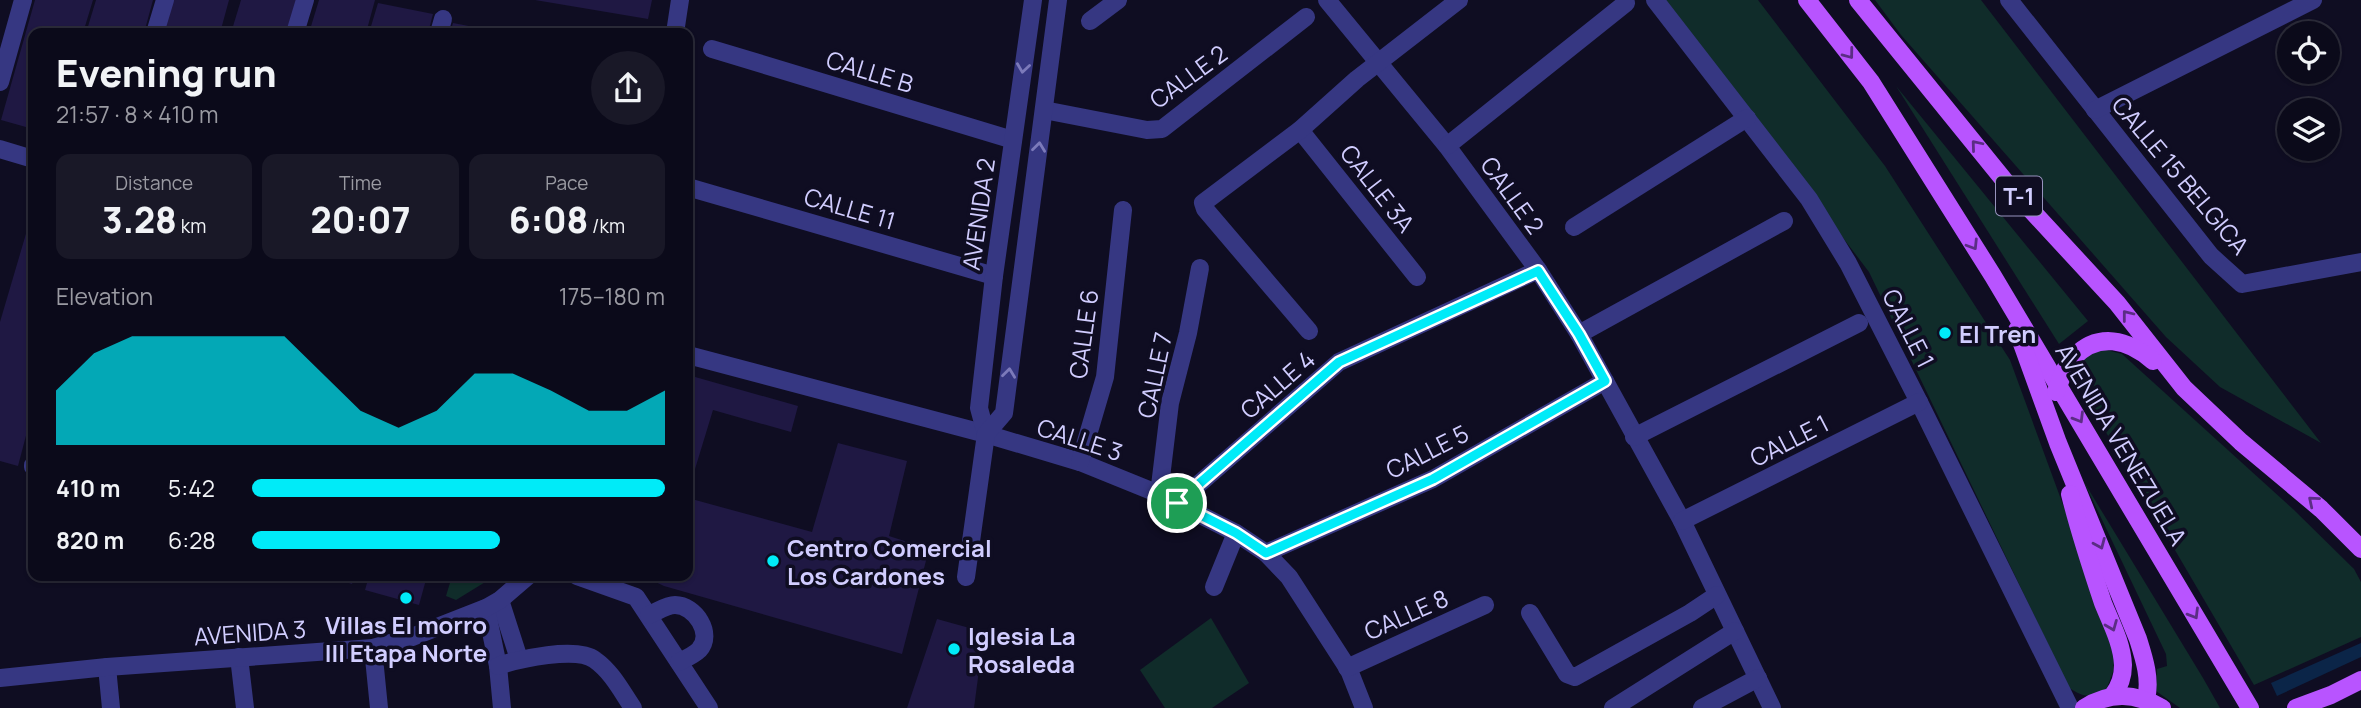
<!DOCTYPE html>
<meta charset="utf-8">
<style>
body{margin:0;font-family:Manrope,sans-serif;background:#191827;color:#f1f3f6;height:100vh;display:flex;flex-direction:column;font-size:26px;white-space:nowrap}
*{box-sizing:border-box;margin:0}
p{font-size:23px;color:#9a9aa2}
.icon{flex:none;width:38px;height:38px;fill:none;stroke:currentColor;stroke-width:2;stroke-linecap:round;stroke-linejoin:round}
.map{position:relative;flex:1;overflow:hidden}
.details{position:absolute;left:28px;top:28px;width:665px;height:553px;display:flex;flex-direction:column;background:#0b0a1a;border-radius:14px;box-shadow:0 2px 5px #0004,0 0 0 2px #2b2b39}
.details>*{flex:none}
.controls{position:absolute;left:2277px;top:21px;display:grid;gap:14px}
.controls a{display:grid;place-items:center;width:63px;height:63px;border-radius:50%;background:#0b0a1a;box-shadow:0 2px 5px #0004,0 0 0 2px #2b2b39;font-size:35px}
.pin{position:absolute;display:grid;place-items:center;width:60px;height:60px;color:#fff;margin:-30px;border:4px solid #fff;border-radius:50%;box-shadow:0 2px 7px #0007}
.round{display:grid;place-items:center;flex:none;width:74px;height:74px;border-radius:37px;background:#191827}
.head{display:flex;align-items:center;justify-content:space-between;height:119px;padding:0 28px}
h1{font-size:38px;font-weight:800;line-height:52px}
.figures{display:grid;grid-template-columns:repeat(3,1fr);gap:10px;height:119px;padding:7px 28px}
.figures div{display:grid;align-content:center;border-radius:14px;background:#191827;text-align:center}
.figures b{font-size:35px;font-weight:800}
.figures small{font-size:19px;font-weight:400}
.figures p{font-size:19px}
.chart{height:196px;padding:14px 28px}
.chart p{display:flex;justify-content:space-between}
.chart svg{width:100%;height:126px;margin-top:7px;fill:#00ebf8;opacity:.7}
ul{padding:0 28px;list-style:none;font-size:23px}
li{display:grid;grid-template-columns:112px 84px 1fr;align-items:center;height:52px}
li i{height:18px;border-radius:9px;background:#00ebf8}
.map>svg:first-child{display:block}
.green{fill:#102c2a}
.water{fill:#0b2548}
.building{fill:#1f1843}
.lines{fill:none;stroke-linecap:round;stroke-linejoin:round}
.minor{stroke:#363782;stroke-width:18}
.major{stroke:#b854ff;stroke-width:18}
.oneway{stroke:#5b2d85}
.oneway2{stroke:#7c7aba}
.route-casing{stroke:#fff;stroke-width:14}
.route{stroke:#00ebf8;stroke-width:9}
.poi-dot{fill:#00ebf8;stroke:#0f0d22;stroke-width:2.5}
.labels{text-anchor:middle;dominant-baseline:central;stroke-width:7;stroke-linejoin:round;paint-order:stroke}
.shield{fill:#0f0d22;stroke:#9793bd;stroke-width:2}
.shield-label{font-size:23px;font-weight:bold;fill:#d1cdff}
.street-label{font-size:24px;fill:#d1cdff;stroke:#0f0d22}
.poi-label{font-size:24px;font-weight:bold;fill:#d1cdff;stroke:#0f0d22;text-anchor:start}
</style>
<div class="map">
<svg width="2361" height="708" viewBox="0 0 2361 708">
<rect width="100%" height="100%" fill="#0f0d22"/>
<g class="green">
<path d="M 1662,0 L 1758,0 L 1885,166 L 2010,360 L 2115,647 L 2113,672 L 2106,690 C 2090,699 2084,697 2069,688 L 1869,272 Z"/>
<path d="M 1875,0 L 1981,0 L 2321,443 L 2220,387 L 2166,337 L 1901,35 Z"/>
<path d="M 1896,86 L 2088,321 L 2059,344 Z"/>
<path d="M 2099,348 L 2122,354 L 2294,510 L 2354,569 L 2361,582 L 2361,637 L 2254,685 L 2083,393 L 2078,376 L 2084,357 Z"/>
<path d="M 2084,482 L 2203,678 L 2220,708 L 2180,708 L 2156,691 L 2157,669 L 2167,666 L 2166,654 Z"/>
<path d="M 452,576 L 495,576 L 456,600 L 446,596 Z"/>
<path d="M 1211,618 L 1249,683 L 1212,708 L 1165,708 L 1140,670 Z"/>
</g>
<path class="water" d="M 2361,643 L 2361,657 L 2277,696 L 2271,683 Z"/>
<g class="building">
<path d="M 35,0 L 93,0 L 83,33 L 33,33 L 33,129 L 1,120 Z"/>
<path d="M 96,0 L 153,0 L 144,33 L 86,33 Z"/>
<path d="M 172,0 L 229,0 L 220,33 L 163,33 Z"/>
<path d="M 241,0 L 298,0 L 288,33 L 231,33 Z"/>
<path d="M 319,0 L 375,0 L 366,33 L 309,33 Z"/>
<path d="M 535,0 L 652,0 L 648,19 Z"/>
<path d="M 378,3 L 433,14 L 428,33 L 369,33 Z"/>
<path d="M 453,23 L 500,32 L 500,33 L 450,33 Z"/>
<path d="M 33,210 L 33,409 L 18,466 L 0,461 L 0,322 Z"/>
<path d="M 688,375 L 798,406 L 791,432 L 713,410 L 688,492 Z"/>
<path d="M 838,443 L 907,461 L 889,536 L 929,549 L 902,654 L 664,586 L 643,576 L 688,576 L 688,498 L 812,532 Z"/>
<path d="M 327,576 L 355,576 L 352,584 Z"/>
<path d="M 369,576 L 427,576 L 419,605 L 365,590 Z"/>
<path d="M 937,619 L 984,632 L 974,708 L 907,708 Z"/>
</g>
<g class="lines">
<g class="minor">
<path d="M 1327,0 L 1447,146 L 1538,270 L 1579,334 L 1682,521 L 1772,708"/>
<path d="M 1655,0 L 1809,199 L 1848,263 L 1919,402 L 2070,708"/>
<path d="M 2009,0 L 2211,256 L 2242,284 L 2361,262"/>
<path d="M 1090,21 L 1118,0"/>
<path d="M 155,33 L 165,0"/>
<path d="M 295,33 L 305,0"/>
<path d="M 439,33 L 443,19"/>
<path d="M 675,33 L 680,0"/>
<path d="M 712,49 L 1013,140"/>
<path d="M 0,82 L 23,0"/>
<path d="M 1044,110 L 1147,130 L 1162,129 L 1306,17"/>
<path d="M 2095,110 L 2313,0"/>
<path d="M 1300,130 L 1417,277"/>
<path d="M 1447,146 L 1626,3"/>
<path d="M 0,149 L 33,159"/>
<path d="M 691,188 L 994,276"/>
<path d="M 1574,227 L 1747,118"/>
<path d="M 1309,331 L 1205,209 L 1203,203 L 1300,130 L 1357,79 L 1459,0"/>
<path d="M 1579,334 L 1784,221"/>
<path d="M 688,355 L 986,434 L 1080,462 L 1159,494 L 1236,533 L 1266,553 L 1289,577 L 1349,670 L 1364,708"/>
<path d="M 986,434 L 979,408 L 994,276 L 1033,0"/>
<path d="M 1634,437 L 1859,323"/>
<path d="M 1080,462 L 1105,377 L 1123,210"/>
<path d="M 33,467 L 33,465"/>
<path d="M 1159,494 L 1170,403 L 1188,333 L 1200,268"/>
<path d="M 1177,503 L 1339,362 L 1538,270"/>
<path d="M 1682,521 L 1919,402"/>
<path d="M 1266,553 L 1433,479 L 1605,381"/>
<path d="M 577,576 L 636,597 L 709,708"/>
<path d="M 966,577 L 986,434 L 1004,413 L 1058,0"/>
<path d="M 1214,587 L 1236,533"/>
<path d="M 500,600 L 519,659"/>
<path d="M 486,608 L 498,666 L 502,708"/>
<path d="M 1530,613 L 1567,674 L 1575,677 L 1690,613 L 1717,595"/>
<path d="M 649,615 C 657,612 666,605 675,605 C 695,605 714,634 699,650 C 694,655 685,659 679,662"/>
<path d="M 373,648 L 379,708"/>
<path d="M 239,657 L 245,708"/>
<path d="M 498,666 C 519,659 577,646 595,660 C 612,672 622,692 633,708"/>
<path d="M 107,667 L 111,708"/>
<path d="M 1347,668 L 1485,605"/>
<path d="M 0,678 L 107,667 L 373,648 L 412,637 L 486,608 L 500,600 L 528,576"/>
<path d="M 1613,708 L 1735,631"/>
<path d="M 1702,708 L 1758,678"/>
</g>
<g class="major">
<path d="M 1807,0 L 1871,82 L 1993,276 L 2250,708"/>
<path d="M 1858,0 L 2008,185 L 2117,303 L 2184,388 L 2241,442 L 2321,509 L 2361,549"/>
<path d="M 2017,330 L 2058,443 L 2138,639 C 2144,658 2151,679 2146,699"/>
<path d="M 2056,392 C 2060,381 2065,365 2074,357 C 2098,332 2128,339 2153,361"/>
<path d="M 2070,494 C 2079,531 2091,567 2103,603 C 2111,623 2122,643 2123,665 C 2123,677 2120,686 2113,695"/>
<path d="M 2084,708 C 2111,691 2135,693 2162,708"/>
<path d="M 2296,708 L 2331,695 L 2361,680"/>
</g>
</g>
<defs><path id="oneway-chevron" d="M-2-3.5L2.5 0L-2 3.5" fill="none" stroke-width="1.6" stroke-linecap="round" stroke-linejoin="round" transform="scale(1.75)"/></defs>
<g class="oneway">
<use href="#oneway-chevron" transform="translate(1849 54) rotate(53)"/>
<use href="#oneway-chevron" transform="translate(1976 145) rotate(-130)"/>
<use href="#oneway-chevron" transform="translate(1973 245) rotate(58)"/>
<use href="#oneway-chevron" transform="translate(2127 315) rotate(-128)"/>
<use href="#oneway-chevron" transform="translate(2079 418) rotate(59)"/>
<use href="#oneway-chevron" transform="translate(2313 501) rotate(-140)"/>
<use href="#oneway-chevron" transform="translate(2100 544) rotate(67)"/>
<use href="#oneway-chevron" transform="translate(2194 614) rotate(59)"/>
<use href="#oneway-chevron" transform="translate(2112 626) rotate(68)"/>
</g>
<g class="oneway2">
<use href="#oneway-chevron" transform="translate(1023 68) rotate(98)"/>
<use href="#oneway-chevron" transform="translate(1039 147) rotate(-83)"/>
<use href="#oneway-chevron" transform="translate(1009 373) rotate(-83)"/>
</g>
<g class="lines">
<g class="route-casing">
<path id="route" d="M 1538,271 L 1579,334 L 1605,381 L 1433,479 L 1266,553 L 1236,533 L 1177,503 L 1339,362 Z"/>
</g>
<use href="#route" class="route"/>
</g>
<g class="poi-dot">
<circle cx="1945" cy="333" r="7"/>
<circle cx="773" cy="561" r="7"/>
<circle cx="406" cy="598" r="7"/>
<circle cx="954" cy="649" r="7"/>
</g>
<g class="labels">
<rect class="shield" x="1996" y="176.5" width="46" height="39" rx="5"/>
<g class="shield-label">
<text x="2019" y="196">T-1</text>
</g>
<g class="street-label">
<text transform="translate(870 71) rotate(17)">CALLE B</text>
<text transform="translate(1188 76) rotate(-36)">CALLE 2</text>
<text transform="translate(2181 175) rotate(50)">CALLE 15 BELGICA</text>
<text transform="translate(1378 188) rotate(52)">CALLE 3A</text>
<text transform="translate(1513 195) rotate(54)">CALLE 2</text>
<text transform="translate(850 208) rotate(16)">CALLE 11</text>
<text transform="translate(978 214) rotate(-82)">AVENIDA 2</text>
<text transform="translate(1909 328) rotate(63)">CALLE 1</text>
<text transform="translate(1083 334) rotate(-82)">CALLE 6</text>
<text transform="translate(1154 375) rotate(-78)">CALLE 7</text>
<text transform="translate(1277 384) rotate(-41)">CALLE 4</text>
<text transform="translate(1080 439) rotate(18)">CALLE 3</text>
<text transform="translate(1789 440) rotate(-27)">CALLE 1</text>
<text transform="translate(2122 444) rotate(59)">AVENIDA VENEZUELA</text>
<text transform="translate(1427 451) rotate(-27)">CALLE 5</text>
<text transform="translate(1406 614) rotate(-24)">CALLE 8</text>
<text transform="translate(250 632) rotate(-4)">AVENIDA 3</text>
</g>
<g class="poi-label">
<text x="1959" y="333">El Tren</text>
<text x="787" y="547">Centro Comercial<tspan x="787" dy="28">Los Cardones</tspan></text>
<text x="406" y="624" text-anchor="middle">Villas El morro<tspan x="406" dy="28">III Etapa Norte</tspan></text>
<text x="968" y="635">Iglesia La<tspan x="968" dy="28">Rosaleda</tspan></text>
</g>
</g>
</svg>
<div class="controls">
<a><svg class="icon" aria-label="locate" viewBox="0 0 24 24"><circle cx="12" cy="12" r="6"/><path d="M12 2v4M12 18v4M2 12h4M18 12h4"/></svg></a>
<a><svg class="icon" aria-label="layers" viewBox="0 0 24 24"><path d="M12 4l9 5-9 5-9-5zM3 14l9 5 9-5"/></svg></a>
</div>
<div class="pin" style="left:1177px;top:503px;background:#1e9e55"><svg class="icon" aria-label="arrive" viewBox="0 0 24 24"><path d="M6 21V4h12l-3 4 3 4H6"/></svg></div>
<section class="details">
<div class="head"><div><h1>Evening run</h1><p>21:57 · 8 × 410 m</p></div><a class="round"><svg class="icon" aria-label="share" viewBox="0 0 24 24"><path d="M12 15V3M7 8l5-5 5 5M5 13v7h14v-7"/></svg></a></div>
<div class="figures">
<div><p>Distance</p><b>3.28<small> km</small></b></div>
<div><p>Time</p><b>20:07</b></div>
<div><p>Pace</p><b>6:08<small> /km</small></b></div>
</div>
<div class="chart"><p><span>Elevation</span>175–180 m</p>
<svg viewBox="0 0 160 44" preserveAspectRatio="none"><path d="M0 44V25L10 12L20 6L30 6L40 6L50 6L60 6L70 19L80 32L90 38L100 32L110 19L120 19L130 25L140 32L150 32L160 25V44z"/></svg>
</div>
<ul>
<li><b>410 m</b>5:42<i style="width:100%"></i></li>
<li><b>820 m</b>6:28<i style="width:60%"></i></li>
</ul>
</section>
</div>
